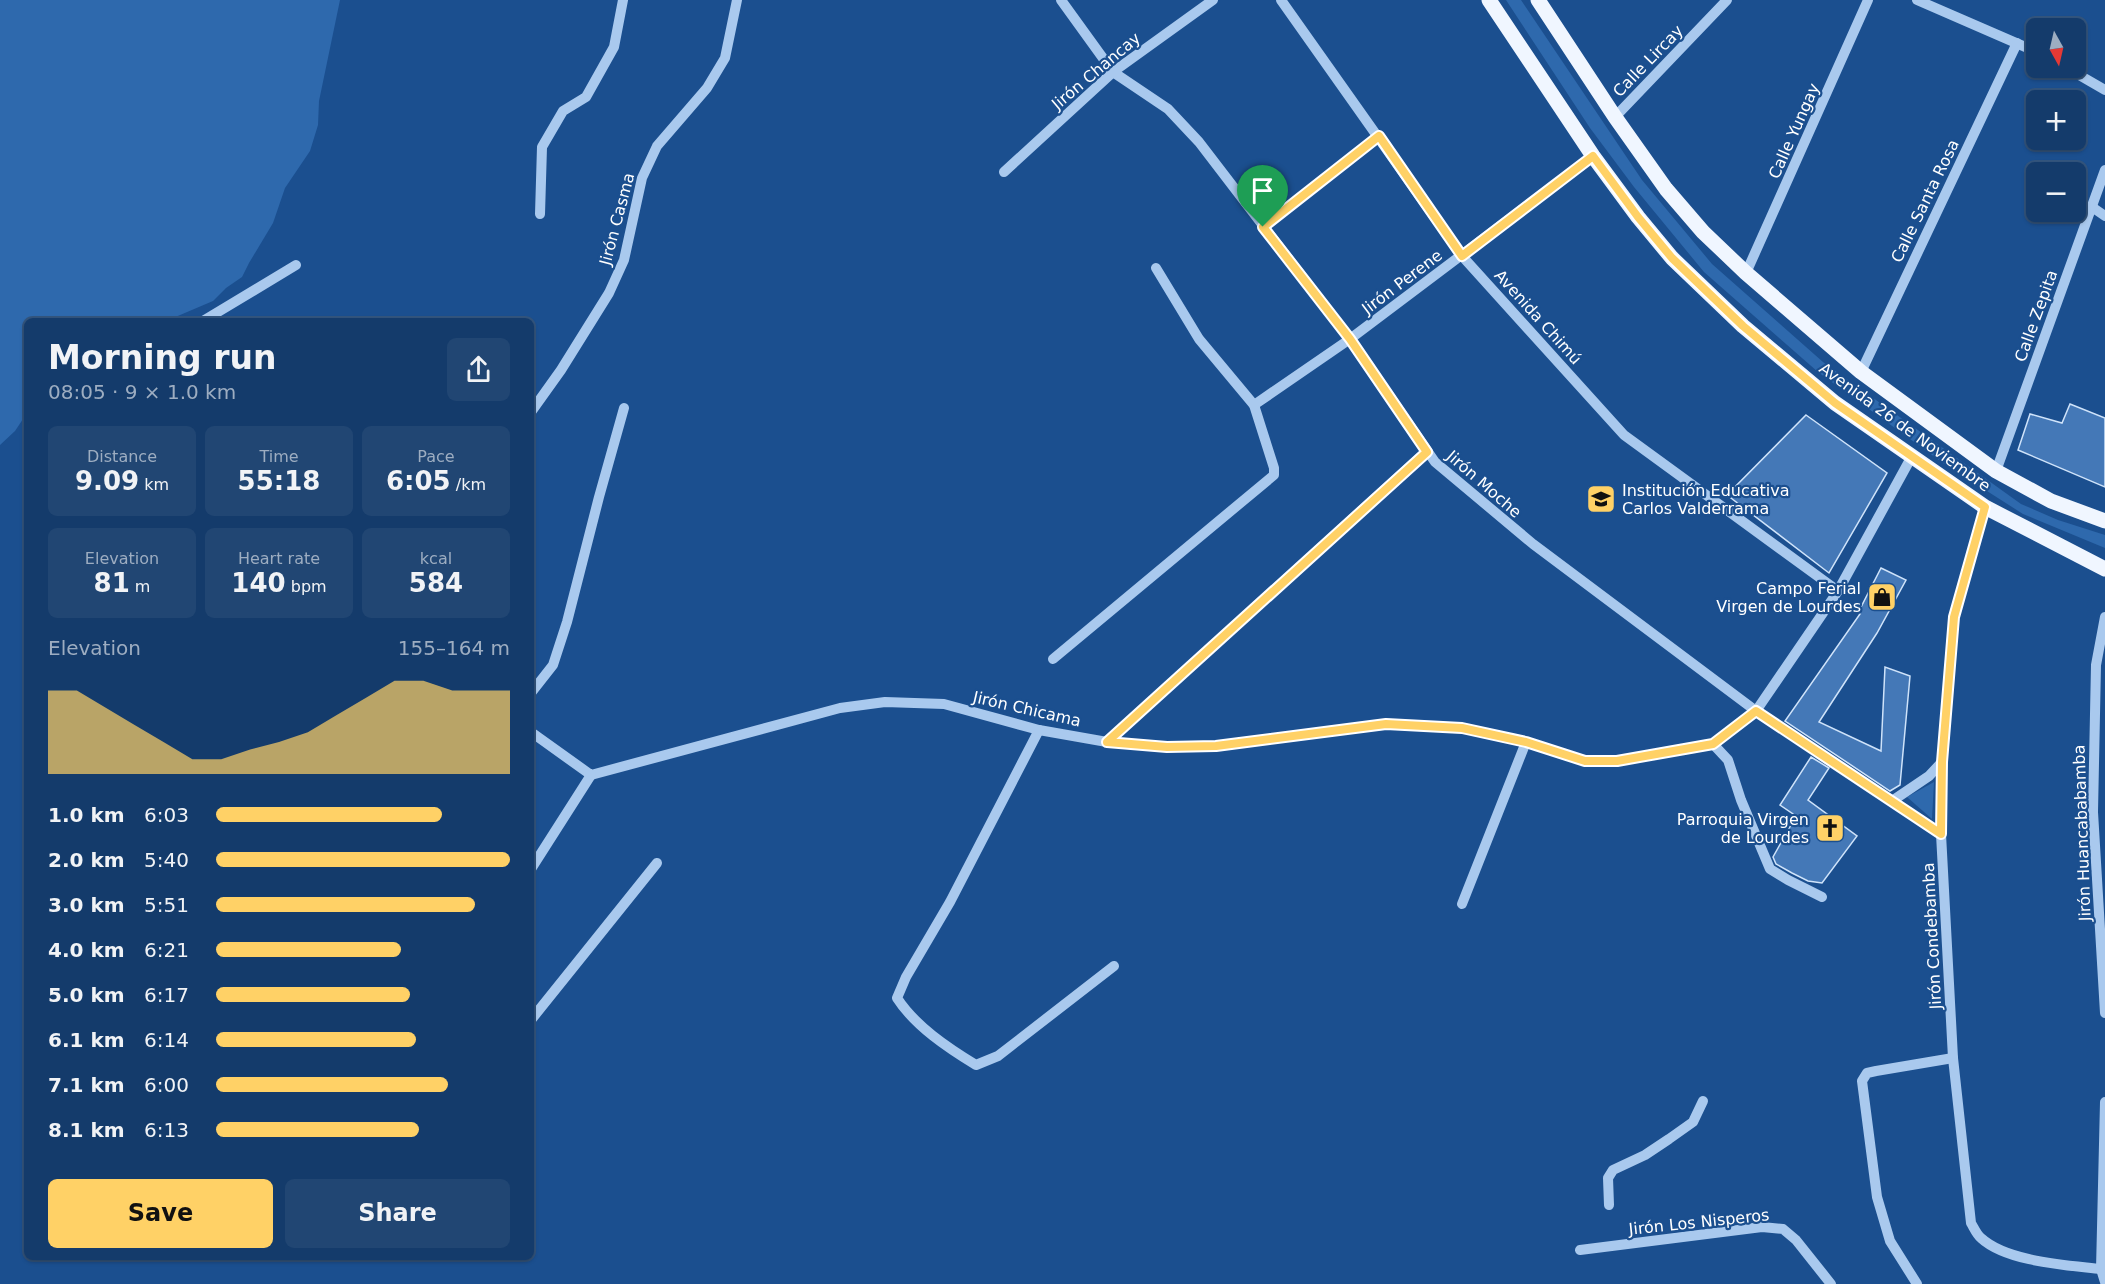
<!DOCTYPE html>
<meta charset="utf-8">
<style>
body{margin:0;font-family:"DejaVu Sans",sans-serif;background:#214673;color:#f1f3f6;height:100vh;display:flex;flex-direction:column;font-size:22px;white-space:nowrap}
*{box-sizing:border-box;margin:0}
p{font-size:20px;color:#9dadc1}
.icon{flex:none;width:33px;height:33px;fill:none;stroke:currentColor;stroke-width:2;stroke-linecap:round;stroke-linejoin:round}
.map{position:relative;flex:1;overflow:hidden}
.details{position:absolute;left:24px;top:318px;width:510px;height:942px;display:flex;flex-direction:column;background:#143b6b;border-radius:9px;box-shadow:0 2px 4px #0004,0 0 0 2px #33557e}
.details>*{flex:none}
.needle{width:39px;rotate:172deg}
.tools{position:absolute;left:2026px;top:18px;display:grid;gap:12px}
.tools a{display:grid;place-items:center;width:60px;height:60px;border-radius:9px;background:#143b6b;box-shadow:0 2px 4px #0004,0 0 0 2px #33557e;font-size:30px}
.pin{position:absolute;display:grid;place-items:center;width:51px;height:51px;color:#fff;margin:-62px -26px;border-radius:50% 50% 50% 0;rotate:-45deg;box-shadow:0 0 6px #0007}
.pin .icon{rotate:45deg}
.round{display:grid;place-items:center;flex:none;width:63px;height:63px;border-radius:9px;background:#214673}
.summary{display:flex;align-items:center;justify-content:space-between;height:102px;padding:0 24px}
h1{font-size:33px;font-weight:600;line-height:45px}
.figures{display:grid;grid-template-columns:repeat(3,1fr);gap:9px;height:102px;padding:6px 24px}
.figures div{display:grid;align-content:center;border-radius:9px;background:#214673;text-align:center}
.figures b{font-size:26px;font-weight:600}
.figures small{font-size:16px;font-weight:400}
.figures p{font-size:16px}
.chart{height:168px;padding:12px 24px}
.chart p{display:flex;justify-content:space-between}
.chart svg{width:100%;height:108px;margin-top:6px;fill:#ffd166;opacity:.7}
.button{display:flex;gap:12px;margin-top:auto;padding:12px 24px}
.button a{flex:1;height:69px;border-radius:9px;background:#ffd166;color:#111;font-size:24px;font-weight:600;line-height:69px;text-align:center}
.button a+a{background:#214673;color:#f1f3f6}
ul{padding:0 24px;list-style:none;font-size:20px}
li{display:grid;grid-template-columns:96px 72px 1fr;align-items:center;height:45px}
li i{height:15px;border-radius:8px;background:#ffd166}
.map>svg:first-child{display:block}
.green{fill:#2e69ad}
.building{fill:#4478b7;stroke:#cfe3fa;stroke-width:1.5}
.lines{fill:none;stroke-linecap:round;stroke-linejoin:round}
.minor{stroke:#a9c9ee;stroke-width:10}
.major{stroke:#f0f6ff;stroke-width:15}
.route-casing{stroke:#fff;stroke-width:12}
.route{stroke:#ffd166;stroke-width:8}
.labels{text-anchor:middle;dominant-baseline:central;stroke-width:4.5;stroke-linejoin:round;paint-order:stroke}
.street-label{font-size:16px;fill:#fff;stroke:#1b4f8f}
.poi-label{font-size:16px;fill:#fff;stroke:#1b4f8f;text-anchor:end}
</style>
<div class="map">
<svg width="2105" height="1284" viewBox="0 0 2105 1284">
<rect width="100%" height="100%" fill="#1b4f8f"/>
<g class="green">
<path d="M 0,0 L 340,0 L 319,101 L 318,125 L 310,151 L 285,188 L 273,223 L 249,263 L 242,277 L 226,288 L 213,301 L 166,321 L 27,321 L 27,413 L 15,431 L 0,445 Z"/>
<path d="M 1506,0 L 1521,0 L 1642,180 L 1712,264 L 1823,362 L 2021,504 L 2058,520 L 2105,535 L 2105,548 L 2023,514 L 1943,463 L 1818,372 L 1704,272 L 1634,187 L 1590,128 Z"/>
<path d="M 1934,782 L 1932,819 L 1907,797 Z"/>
</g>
<g class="building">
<path d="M 2070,404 L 2105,418 L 2105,487 L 2018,450 L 2030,414 L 2062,423 Z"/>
<path d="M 1806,415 L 1887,473 L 1829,573 L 1727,495 Z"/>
<path d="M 1881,568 L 1906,580 L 1877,633 L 1819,722 L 1881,751 L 1885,667 L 1910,676 L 1900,785 L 1890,791 L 1785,721 L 1860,614 L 1858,613 Z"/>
<path d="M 1811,757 L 1829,768 L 1808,800 L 1857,836 L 1822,883 L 1808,881 L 1792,873 L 1776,864 L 1773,857 L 1796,816 L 1780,805 Z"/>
</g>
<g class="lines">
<g class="minor">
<path d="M 1061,0 L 1113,72 L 1168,109 L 1199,142 L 1350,339 L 1435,462 L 1533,544 L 1756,711 L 1941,834"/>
<path d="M 1281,0 L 1462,256 L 1624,435 L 1838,591"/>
<path d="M 1917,0 L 2037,52"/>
<path d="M 2067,68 L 2105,90"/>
<path d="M 1615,117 L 1727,0"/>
<path d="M 1004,172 L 1113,72 L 1213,0"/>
<path d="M 2092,207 L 2105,216"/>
<path d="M 540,214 L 542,147 L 563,111 L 586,97 L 614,47 L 623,0"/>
<path d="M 1263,227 L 1379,136"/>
<path d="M 1746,273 L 1868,0"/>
<path d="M 203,321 L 296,265"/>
<path d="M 1861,372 L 2017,43"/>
<path d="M 1254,405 L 1350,339 L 1593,156"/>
<path d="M 531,412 L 561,370 L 609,293 L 624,260 L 642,178 L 657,146 L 707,88 L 725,58 L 737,0"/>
<path d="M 1996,471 L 2105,170"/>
<path d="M 1985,507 L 1954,617 L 1942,762 L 1941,834 L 1953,1058 L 1971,1223 C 1974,1228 1977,1235 1981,1238 C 2007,1262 2067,1265 2101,1269"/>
<path d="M 2105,617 L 2096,665 L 2093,812 L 2105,1013"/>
<path d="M 1053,659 L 1274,475 L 1274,468 L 1254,405 L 1199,339 L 1156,268"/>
<path d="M 531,693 L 553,665 L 567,622 L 599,497 L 624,408"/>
<path d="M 1039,730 L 950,902 L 906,977 L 897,998 C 915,1026 948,1048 976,1065 L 998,1056 L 1114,966"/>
<path d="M 531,732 L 591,775 L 840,708 L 885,702 L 944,704 L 1039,730 L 1107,742 L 1167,747 L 1216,746 L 1386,724 L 1462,728 L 1526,742 L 1585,761 L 1617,761 L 1713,744 L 1756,711 L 1838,591 L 1912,456"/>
<path d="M 1107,742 L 1427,451"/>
<path d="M 1713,744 L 1728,760 L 1741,800 L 1770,869 L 1788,880 L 1822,897"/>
<path d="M 1892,801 L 1929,776 L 1942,762"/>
<path d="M 531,869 L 591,775"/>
<path d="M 1462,904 L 1526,742"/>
<path d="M 531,1020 L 657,863"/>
<path d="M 2105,1102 L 2101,1269 L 2105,1282"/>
<path d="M 1609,1205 L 1608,1178 L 1613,1170 L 1645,1155 L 1669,1139 L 1693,1122 L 1703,1101"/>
<path d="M 1580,1250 L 1762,1227 L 1783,1229 L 1796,1240 L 1831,1284"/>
<path d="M 1917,1284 L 1890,1241 L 1877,1197 L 1862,1081 L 1867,1073 L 1876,1071 L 1953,1058"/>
</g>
<g class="major">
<path d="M 1489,0 L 1593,156 L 1638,217 L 1672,258 L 1743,326 L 1835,403 L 1985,507 L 2105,569"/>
<path d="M 1538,0 L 1615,117 L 1666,189 L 1703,232 L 1746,273 L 1861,372 L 1996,471 L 2051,501 L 2105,521"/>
</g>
</g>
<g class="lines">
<g class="route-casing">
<path id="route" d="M 1379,136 L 1462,256 L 1593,156 L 1638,217 L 1672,258 L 1743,326 L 1835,403 L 1985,507 L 1954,617 L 1942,762 L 1941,834 L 1756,711 L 1713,744 L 1617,761 L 1585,761 L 1526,742 L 1462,728 L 1386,724 L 1216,746 L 1167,747 L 1107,742 L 1427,452 L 1350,339 L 1263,227 Z"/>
</g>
<use href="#route" class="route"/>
</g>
<defs>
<g id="school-square" transform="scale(1.5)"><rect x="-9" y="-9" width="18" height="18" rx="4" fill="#ffd166" stroke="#1b4f8f"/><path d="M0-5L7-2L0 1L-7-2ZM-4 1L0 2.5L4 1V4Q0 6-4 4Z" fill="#111"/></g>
<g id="shop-square" transform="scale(1.5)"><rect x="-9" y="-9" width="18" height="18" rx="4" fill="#ffd166" stroke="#1b4f8f"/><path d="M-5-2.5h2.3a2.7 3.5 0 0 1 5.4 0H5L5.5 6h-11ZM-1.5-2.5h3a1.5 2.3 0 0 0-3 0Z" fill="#111"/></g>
<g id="church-square" transform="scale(1.5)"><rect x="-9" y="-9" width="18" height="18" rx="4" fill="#ffd166" stroke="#1b4f8f"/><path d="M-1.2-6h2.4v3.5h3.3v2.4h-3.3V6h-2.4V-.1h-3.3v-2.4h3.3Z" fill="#111"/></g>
</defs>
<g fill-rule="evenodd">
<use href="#school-square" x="1601" y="499"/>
<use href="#shop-square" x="1882" y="597"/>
<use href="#church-square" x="1830" y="828"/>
</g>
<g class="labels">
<g class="street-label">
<text transform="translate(1648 61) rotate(-46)">Calle Lircay</text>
<text transform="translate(1096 71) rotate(-40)">Jirón Chancay</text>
<text transform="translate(1794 131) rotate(-66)">Calle Yungay</text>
<text transform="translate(1925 201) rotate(-64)">Calle Santa Rosa</text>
<text transform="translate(617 219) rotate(-75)">Jirón Casma</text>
<text transform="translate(1402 282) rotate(-37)">Jirón Perene</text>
<text transform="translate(2036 316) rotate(-70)">Calle Zepita</text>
<text transform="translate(1538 317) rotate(48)">Avenida Chimú</text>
<text transform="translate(1905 427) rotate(36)">Avenida 26 de Noviembre</text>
<text transform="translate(1484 484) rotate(41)">Jirón Moche</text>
<text transform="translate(1027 709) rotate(13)">Jirón Chicama</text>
<text transform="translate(2082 833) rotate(-92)">Jirón Huancababamba</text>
<text transform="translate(1932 936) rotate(-93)">Jirón Condebamba</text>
<text transform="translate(1699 1222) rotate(-6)">Jirón Los Nisperos</text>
</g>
<g class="poi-label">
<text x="1622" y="490" text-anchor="start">Institución Educativa<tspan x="1622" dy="18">Carlos Valderrama</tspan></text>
<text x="1861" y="588">Campo Ferial<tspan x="1861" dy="18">Virgen de Lourdes</tspan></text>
<text x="1809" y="819">Parroquia Virgen<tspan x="1809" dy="18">de Lourdes</tspan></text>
</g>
</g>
</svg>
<div class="tools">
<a><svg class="needle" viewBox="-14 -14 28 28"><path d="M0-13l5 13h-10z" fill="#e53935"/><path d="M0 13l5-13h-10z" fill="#9dadc1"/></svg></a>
<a>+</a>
<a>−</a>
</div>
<div class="pin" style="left:1263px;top:227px;background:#1e9e55"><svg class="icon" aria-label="arrive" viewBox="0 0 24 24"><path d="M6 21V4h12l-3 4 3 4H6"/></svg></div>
<section class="details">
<div class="summary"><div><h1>Morning run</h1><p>08:05 · 9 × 1.0 km</p></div><a class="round"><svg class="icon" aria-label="share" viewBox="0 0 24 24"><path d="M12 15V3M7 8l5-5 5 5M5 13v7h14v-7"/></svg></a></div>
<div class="figures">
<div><p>Distance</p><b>9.09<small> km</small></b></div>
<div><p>Time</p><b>55:18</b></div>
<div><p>Pace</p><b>6:05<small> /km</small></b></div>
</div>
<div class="figures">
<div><p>Elevation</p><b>81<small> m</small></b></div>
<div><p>Heart rate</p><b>140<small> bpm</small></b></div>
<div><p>kcal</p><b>584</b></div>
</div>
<div class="chart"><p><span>Elevation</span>155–164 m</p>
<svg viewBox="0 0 160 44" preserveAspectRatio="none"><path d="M0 44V10L10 10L20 17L30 24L40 31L50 38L60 38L70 34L80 31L90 27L100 20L110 13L120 6L130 6L140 10L150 10L160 10V44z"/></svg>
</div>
<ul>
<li><b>1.0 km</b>6:03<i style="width:77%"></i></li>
<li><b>2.0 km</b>5:40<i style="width:100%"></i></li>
<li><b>3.0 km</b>5:51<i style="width:88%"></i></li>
<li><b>4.0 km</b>6:21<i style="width:63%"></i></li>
<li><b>5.0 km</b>6:17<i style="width:66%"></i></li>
<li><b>6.1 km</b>6:14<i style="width:68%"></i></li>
<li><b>7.1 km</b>6:00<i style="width:79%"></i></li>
<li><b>8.1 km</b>6:13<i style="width:69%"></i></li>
</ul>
<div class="button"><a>Save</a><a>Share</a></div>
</section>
</div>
